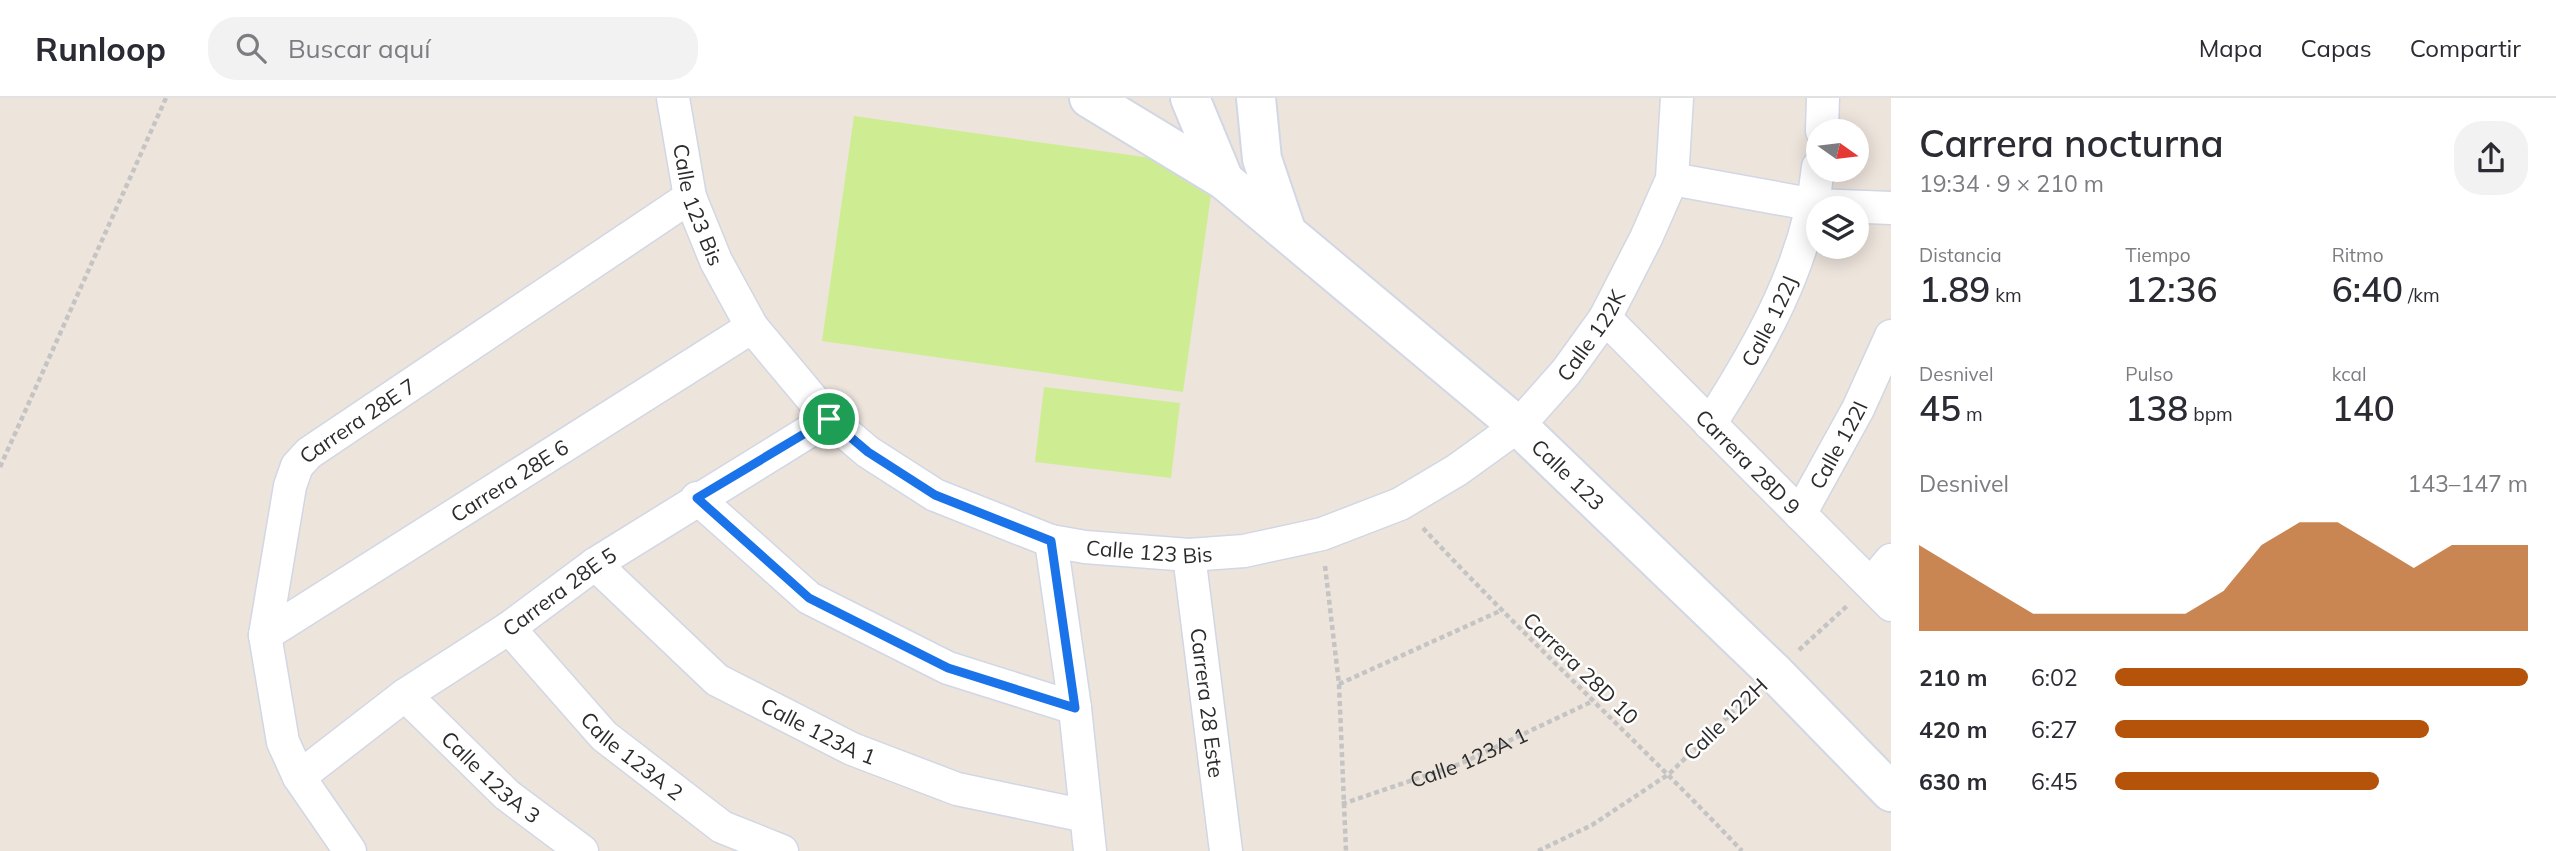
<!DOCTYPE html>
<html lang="es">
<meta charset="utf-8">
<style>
body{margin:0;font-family:Mulish,sans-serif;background:#f2f2f3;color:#2b2b33;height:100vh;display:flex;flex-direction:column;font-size:26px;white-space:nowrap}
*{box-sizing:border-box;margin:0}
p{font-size:23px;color:#7c7c81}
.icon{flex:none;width:38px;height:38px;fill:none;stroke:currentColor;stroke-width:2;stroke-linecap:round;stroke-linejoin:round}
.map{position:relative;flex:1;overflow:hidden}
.panel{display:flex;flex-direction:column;background:#fff;width:665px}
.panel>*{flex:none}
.needle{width:46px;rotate:104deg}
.controls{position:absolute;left:1806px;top:21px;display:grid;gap:14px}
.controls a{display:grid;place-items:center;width:63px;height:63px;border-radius:50%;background:#fff;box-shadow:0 4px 18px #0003;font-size:35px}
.pin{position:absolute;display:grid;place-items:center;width:60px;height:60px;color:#fff;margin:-30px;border:4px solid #fff;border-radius:50%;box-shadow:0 2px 7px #0007}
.round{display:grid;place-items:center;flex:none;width:74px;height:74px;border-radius:28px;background:#f2f2f3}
.head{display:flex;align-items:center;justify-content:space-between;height:119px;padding:0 28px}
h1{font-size:38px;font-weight:600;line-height:52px}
.stats{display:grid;grid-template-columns:repeat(3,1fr);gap:10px;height:119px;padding:7px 28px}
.stats div{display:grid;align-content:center}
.stats b{font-size:35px;font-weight:600}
.stats small{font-size:19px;font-weight:400}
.stats p{font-size:19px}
.chart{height:196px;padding:14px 28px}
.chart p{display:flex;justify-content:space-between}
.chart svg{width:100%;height:126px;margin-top:7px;fill:#b45309;opacity:.7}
ul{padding:0 28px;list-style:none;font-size:23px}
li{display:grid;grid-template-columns:112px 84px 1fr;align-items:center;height:52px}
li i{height:18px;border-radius:9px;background:#b45309}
header{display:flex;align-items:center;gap:42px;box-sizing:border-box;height:98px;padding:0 35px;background:#fff;border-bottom:2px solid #e1e1e2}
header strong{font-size:33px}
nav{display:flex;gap:38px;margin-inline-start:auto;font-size:24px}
.search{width:490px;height:63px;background:#f2f2f3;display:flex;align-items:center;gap:18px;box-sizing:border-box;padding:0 24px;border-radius:28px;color:#7c7c81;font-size:26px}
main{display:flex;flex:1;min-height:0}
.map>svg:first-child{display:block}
.pitch{fill:#ceed92}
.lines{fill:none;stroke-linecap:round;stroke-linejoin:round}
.minor-casing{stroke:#d1d7e4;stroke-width:35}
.tertiary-casing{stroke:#d1d7e4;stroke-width:42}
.path{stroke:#c4c4c4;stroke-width:4.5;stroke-dasharray:5 3.5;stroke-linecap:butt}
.minor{stroke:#fff;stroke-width:32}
.tertiary{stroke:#fff;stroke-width:38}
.route-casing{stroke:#fff;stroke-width:14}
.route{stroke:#1a73e8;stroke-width:9}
.labels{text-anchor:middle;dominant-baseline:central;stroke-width:5;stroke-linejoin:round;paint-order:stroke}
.street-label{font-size:21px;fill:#2b2b2b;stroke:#fff}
</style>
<header>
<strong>Runloop</strong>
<div class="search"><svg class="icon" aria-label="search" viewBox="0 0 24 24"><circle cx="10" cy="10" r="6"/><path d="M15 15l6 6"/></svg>Buscar aquí</div>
<nav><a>Mapa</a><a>Capas</a><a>Compartir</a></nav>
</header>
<main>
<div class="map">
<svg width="1891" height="753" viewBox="0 0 1891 753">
<rect width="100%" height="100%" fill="#ede4dc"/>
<g class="pitch">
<path d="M 854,18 L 1215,69 L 1183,294 L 822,243 Z"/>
<path d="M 1044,289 L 1180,305 L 1171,380 L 1035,364 Z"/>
</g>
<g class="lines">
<g class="minor-casing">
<g id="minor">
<path id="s2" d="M 673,0 L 690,99 L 716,163 L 752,229 L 829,321 L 868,354 L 935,397 L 1051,443 L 1085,449 L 1189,457 L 1244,453 L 1322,436 L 1400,406 L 1457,372 L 1518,328 L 1566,274 L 1605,220 L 1646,140 L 1672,81 L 1677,0"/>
<path d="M 1822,33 L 1823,0"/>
<path d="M 1672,81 L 1815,107 L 1891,110"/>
<path id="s3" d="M 1605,220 L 1891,507"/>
<path id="s4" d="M 1710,326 C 1760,248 1809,163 1818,69"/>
<path d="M 697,400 L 809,500 L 948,570 L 1075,610"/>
<path id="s5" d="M 1800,416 L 1858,311 L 1891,238"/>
<path d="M 1051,443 L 1075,610 L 1090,753"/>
<path id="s6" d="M 1189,457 L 1226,753"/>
<path id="s7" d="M 595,466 L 717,582 L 852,651 L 957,691 L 1086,718"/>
<path d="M 1871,486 L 1891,462"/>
<path id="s8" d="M 509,530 L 604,638 L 722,729 L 782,753"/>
<path id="s9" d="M 265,537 L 752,229"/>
<path id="s10" d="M 405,597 L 507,697 L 582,753"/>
<path id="s11" d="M 299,679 L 405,597 L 509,530 L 595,466 L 829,321"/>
<path id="s12" d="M 350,753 L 299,679 L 283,644 L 265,537 L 290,388 L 297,368 L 309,355 L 690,99"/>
</g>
</g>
<g class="tertiary-casing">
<g id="tertiary">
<path id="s13" d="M 1089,0 L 1224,82 L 1518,328 L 1774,574 L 1891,694"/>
<path d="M 1190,0 L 1224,82"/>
<path d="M 1256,0 L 1262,61 L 1286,132"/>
</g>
</g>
<g class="path">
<path d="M 0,369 L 166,0"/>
<path d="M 1423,430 C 1526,541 1638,643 1742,753"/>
<path d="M 1325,468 L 1339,586 L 1346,753"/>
<path d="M 1799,552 L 1847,508"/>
<path d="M 1339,586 L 1500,513"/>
<path id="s1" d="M 1342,706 L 1460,666 L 1591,604"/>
<path d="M 1538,753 L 1592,727 L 1669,676 L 1749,598"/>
</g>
<use href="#minor" class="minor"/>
<use href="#tertiary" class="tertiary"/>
</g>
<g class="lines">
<g class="route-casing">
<path id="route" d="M 829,321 L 868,354 L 935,397 L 1051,443 L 1075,610 L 948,570 L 809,500 L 697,400 Z"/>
</g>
<use href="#route" class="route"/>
</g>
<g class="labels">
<g class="street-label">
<text stroke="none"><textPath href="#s2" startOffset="110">Calle 123 Bis</textPath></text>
<text stroke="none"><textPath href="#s4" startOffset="119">Calle 122J</textPath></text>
<text stroke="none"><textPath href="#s2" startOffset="1236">Calle 122K</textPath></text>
<text stroke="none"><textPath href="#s12" startOffset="485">Carrera 28E 7</textPath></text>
<text stroke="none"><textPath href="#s5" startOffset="79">Calle 122I</textPath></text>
<text stroke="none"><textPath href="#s3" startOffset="203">Carrera 28D 9</textPath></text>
<text stroke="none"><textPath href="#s13" startOffset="611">Calle 123</textPath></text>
<text stroke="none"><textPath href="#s9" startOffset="289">Carrera 28E 6</textPath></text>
<text stroke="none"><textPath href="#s2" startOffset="719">Calle 123 Bis</textPath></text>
<text stroke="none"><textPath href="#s11" startOffset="320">Carrera 28E 5</textPath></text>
<text transform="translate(1581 570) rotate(44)">Carrera 28D 10</text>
<text stroke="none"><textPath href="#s6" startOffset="149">Carrera 28 Este</textPath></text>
<text transform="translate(1725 621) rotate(-44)">Calle 122H</text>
<text stroke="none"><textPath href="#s7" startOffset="282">Calle 123A 1</textPath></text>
<text stroke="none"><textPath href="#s8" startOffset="178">Calle 123A 2</textPath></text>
<text stroke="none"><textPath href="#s1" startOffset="135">Calle 123A 1</textPath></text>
<text stroke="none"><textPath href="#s10" startOffset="119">Calle 123A 3</textPath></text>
</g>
</g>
</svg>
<div class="controls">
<a><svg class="needle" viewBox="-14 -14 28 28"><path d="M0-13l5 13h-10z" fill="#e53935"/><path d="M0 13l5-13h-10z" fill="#7c7c81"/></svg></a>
<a><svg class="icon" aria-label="layers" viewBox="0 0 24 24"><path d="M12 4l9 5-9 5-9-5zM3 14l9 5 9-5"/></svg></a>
</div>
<div class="pin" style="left:829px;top:321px;background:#1e9e55"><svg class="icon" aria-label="arrive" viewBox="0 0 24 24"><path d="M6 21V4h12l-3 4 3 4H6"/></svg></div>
</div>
<section class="panel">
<div class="head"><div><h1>Carrera nocturna</h1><p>19:34 · 9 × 210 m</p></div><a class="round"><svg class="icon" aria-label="share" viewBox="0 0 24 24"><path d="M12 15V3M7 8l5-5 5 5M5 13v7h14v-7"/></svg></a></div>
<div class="stats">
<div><p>Distancia</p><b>1.89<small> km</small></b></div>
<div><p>Tiempo</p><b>12:36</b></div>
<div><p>Ritmo</p><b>6:40<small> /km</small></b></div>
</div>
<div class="stats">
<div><p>Desnivel</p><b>45<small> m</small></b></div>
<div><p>Pulso</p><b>138<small> bpm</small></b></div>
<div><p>kcal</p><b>140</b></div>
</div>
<div class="chart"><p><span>Desnivel</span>143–147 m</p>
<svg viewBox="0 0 160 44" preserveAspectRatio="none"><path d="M0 44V14L10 22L20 30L30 38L40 38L50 38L60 38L70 38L80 30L90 14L100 6L110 6L120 14L130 22L140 14L150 14L160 14V44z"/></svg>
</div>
<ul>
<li><b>210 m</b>6:02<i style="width:100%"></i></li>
<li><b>420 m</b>6:27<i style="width:76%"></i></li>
<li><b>630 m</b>6:45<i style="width:64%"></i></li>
</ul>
</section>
</main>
